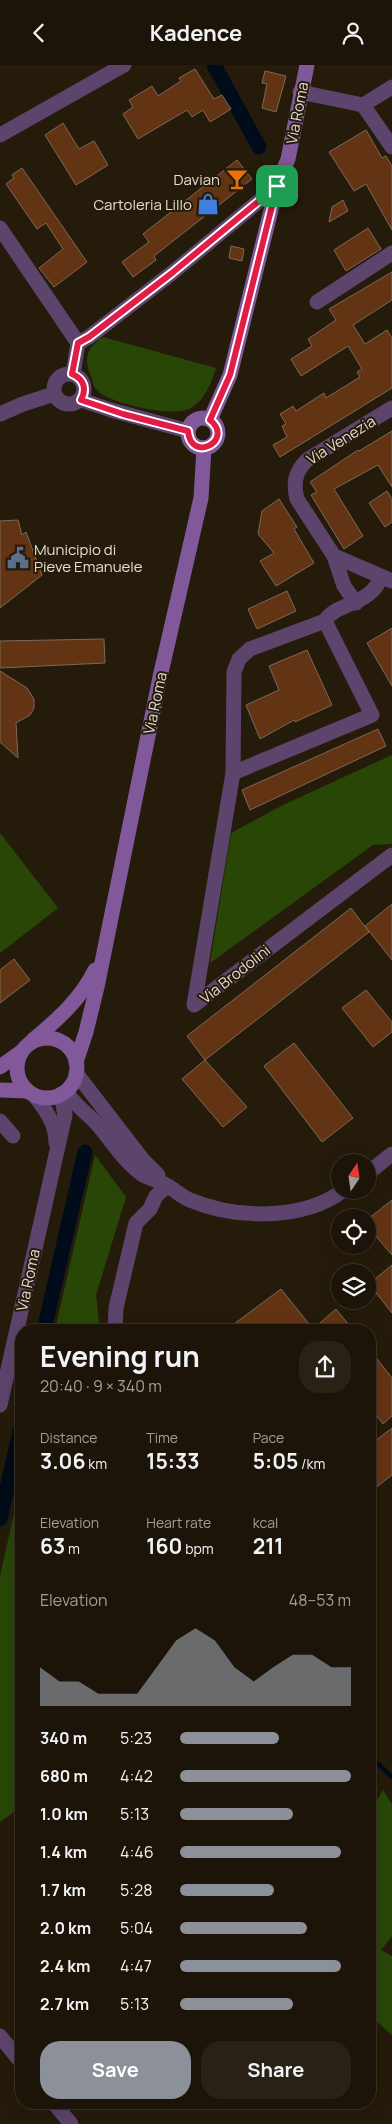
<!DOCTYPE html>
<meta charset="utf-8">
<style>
body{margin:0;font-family:Manrope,sans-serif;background:#292116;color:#f1f3f6;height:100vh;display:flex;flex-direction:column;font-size:19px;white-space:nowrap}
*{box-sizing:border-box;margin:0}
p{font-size:16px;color:#a09e9c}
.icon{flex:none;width:28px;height:28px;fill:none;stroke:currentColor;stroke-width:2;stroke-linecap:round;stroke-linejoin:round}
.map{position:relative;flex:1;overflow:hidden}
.details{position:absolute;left:15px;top:1259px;width:361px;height:785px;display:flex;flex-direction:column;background:#1c1408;border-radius:20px;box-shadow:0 5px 20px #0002,0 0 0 1px #3a3329}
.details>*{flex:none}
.needle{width:32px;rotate:13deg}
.controls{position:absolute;left:331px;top:1089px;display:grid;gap:10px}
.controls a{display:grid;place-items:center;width:45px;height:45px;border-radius:50%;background:#1c1408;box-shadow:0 5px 20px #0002,0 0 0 1px #3a3329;font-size:25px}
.pin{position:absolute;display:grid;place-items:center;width:42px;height:42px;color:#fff;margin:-21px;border-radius:10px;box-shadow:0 2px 8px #0006}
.round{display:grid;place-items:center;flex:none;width:52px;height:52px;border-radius:20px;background:#292116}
.summary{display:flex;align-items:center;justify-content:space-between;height:85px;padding:0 25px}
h1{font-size:28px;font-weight:700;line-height:38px}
.figures{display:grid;grid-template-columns:repeat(3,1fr);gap:8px;height:85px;padding:5px 25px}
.figures div{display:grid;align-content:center}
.figures b{font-size:21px;font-weight:700}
.figures small{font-size:14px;font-weight:400}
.figures p{font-size:14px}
.chart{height:140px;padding:10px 25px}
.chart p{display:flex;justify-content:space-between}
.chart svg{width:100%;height:90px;margin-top:5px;fill:#8c9099;opacity:.7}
.cta{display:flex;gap:10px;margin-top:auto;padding:10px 25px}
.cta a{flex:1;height:58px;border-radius:20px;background:#8c9099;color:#fff;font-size:20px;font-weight:700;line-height:58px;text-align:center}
.cta a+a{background:#292116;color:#f1f3f6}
ul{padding:0 25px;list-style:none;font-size:16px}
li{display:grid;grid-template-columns:80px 60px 1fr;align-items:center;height:38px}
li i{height:12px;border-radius:6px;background:#8c9099}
header{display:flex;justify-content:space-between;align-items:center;height:65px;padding:0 25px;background:#1c1408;font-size:22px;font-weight:700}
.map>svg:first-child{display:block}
.green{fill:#284707}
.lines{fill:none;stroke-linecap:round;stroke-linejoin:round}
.stream{stroke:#000c19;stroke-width:4.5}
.canal{stroke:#000c19;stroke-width:15}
.building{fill:#633413;stroke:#7d685b}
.street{stroke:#5d446d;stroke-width:15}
.secondary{stroke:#81589a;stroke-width:15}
.route-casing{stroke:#fff;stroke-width:10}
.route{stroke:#e11d48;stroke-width:6}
.labels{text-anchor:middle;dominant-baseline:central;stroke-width:4;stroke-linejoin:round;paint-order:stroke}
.street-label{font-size:15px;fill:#e4dcd2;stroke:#251b0a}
.poi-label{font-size:15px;fill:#e4dcd2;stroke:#251b0a;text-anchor:end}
</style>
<header><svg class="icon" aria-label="back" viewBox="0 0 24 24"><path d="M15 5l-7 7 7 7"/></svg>Kadence<svg class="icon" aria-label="person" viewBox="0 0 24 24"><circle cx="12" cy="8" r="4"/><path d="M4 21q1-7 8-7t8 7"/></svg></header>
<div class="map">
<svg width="392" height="2059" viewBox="0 0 392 2059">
<rect width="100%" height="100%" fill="#251b0a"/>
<g class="green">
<path d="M 103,272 L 216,303 C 211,318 205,336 189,344 C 172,352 109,339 97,325 C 93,322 93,315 91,311 C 83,293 87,283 103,272 Z"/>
<path d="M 392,690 L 392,779 L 373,780 L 210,898 L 231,768 L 283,740 Z"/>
<path d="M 0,768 L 58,843 L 0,888 Z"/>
<path d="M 95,1090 L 126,1132 L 96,1230 L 100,1265 L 55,1265 Z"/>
<path d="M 21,1417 L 21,1742 L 0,1757 L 0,1511 Z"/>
<path d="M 383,1725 L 392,1739 L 392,1871 L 381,1885 L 392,1891 L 392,1970 L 370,1951 L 370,1747 Z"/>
</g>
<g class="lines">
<path class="stream" d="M 370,1691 L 392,1712"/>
<g class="canal">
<path d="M 214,0 L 259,82"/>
<path d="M 44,1265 L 85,1087"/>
<path d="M 0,1454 L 21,1362"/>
</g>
</g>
<g class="building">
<path d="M 195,4 L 214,34 L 222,30 L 231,44 L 210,57 L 203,45 L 192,52 L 187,45 L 138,74 L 123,49 L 133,42 L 129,35 L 152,21 L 158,31 L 181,16 L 179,13 Z"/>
<path d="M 265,6 L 286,11 L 276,47 L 262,43 L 267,19 L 262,18 Z"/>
<path d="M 63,58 L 79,84 L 94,76 L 108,100 L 76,120 L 45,70 Z"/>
<path d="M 366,65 L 382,93 L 386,91 L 392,101 L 392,165 L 366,119 L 354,126 L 329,87 Z"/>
<path d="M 237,95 L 252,114 L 154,191 L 156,195 L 133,212 L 122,197 L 149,177 L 143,169 Z"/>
<path d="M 22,103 L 87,197 L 54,222 L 39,203 L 63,184 L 46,158 L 37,164 L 6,119 L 14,113 L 12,110 Z"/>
<path d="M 343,135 L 348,146 L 329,157 L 332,142 Z"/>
<path d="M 368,163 L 381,184 L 346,206 L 334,185 Z"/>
<path d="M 231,181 L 244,184 L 242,196 L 229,193 Z"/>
<path d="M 392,207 L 392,235 L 353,260 L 365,279 L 387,265 L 392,273 L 392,323 L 280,392 L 273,380 L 287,372 L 282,361 L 286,359 L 280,349 L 293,341 L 296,346 L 324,328 L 326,333 L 360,312 L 357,307 L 362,304 L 348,281 L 301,311 L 291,294 L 312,281 L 308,274 L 336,255 L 329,244 Z"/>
<path d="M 392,366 L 392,422 L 378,400 L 334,424 L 363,471 L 344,484 L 311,430 L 317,427 L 310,417 L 358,385 L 359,386 Z"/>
<path d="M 387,426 L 392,434 L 392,457 L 385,462 L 369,438 Z"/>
<path d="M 279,434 L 297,462 L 294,464 L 314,498 L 276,521 L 260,496 L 274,488 L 258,469 L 262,446 Z"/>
<path d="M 18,455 L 22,470 L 26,467 L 42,510 L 0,543 L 0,456 Z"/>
<path d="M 287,526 L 296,546 L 257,564 L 248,544 Z"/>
<path d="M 392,563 L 392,621 L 367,578 Z"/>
<path d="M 104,574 L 105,598 L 0,603 L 0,576 Z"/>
<path d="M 307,585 L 332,640 L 295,657 L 294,655 L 260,674 L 246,640 L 279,625 L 269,601 Z"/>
<path d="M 0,606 L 27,623 L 34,634 L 34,643 L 30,650 L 16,658 L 18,693 L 0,677 Z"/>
<path d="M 378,664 L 386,681 L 250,745 L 242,725 Z"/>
<path d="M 392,839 L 392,895 L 365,861 Z"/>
<path d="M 351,843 L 369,867 L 205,995 L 187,971 Z"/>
<path d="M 14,894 L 30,915 L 0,938 L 0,905 Z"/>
<path d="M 366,925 L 392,957 L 392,967 L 373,982 L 342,943 Z"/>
<path d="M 294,978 L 353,1053 L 322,1077 L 264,1001 Z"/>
<path d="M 205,995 L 247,1042 L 223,1062 L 182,1014 Z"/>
<path d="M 392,1135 L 392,1190 L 368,1162 L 368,1154 Z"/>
<path d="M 392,1200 L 392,1248 L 369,1219 Z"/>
<path d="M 281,1224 L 313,1264 L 336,1244 L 353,1265 L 226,1265 Z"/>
<path d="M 370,1285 L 392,1313 L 392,1351 L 383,1359 L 370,1342 Z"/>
<path d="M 392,1363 L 392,1410 L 370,1427 L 370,1380 Z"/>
</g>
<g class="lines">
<g class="street">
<path d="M 300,27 L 363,40 L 392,22"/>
<path d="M 363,40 L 392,82"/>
<path d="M 0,70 L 124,0"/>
<path d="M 0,163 L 78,278"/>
<path d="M 317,237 L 392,188"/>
<path d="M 78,278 L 89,272 L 172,208 L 277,121"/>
<circle cx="69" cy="324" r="15"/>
<path d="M 73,309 L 78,278"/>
<path d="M 81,335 L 111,345 L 188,366"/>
<path d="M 392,343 L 307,395 C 295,407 293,418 297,434 L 334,491 L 392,516"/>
<path d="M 0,349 L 23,339 L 54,329"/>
<path d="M 334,491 L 344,521 L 356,538"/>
<path d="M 381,512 C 371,541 334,538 325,556 L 250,584 L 239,594 L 234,607 L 233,708 L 194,940 L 392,790"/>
<path d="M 233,708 L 372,650 L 325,556"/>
<path d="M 76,1008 L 143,1095 L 158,1110"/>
<path d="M 66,1026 C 75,1041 86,1047 97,1059 C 112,1076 124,1097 143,1110 C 151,1114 160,1116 168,1121 C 175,1125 182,1132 190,1135 C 235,1154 303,1156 344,1125"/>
<path d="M 34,1030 C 46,1046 56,1058 56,1078"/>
<path d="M 0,1056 L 13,1071"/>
<path d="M 368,1108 L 392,1089"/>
<path d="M 115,1265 L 116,1243 L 136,1158 L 150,1144 L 156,1131 L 167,1121"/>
<path d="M 0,1340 L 65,1050 L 61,1029"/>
<path d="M 0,1971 L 21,1997"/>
<path d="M 54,2038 L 71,2059"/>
</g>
<g class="secondary">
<circle cx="203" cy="368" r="15"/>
<path d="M 210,355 L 230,310 L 277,121 L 288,94 L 307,0"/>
<circle cx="47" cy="1003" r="30"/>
<path d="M 33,975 C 57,955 81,934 95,905"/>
<path d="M 76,997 L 86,967 L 97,922 L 160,612 L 201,433 L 204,383"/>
<path d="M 0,1002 L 21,987"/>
<path d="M 0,1025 L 28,1026"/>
</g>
</g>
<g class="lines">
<g class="route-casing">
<path id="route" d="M 277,121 L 230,310 L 210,355 C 235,375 191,399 188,366 L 123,349 L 81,335 C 87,324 84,314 72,309 L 78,278 L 89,272 L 172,208 Z"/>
</g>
<use href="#route" class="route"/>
</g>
<defs>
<g id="bar-bare" transform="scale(1.725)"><path d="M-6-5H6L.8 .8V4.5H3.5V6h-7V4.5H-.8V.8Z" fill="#e8710a" stroke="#251b0a" stroke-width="2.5" paint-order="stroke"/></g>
<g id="shop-bare" transform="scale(1.725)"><path d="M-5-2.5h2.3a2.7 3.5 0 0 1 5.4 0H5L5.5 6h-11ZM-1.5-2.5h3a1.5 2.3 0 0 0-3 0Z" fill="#3f7fe0" stroke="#251b0a" stroke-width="2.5" paint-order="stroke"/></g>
<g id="civic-bare" transform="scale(1.725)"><path d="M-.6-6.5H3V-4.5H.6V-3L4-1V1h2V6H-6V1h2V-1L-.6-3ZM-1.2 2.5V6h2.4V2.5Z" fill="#5c6f8a" stroke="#251b0a" stroke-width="2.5" paint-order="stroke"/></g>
</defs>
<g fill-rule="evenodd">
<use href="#bar-bare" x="237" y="114"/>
<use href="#shop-bare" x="208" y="139"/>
<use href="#civic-bare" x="18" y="493"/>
</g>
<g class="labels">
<g class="street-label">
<text transform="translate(297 48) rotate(-79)">Via Roma</text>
<text transform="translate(341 375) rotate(-32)">Via Venezia</text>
<text transform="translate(155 638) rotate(-78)">Via Roma</text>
<text transform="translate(235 909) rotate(-38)">Via Brodolini</text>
<text transform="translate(28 1215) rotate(-78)">Via Roma</text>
</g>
<g class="poi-label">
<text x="220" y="114">Davian</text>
<text x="192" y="139">Cartoleria Lillo</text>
<text x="34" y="484" text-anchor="start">Municipio di<tspan x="34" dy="17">Pieve Emanuele</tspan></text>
</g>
</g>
</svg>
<div class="controls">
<a><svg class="needle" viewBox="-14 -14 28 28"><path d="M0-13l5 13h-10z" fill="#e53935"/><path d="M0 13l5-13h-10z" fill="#a09e9c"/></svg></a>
<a><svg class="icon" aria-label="locate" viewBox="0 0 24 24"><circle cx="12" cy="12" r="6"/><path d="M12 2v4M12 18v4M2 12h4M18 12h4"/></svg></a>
<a><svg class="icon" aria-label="layers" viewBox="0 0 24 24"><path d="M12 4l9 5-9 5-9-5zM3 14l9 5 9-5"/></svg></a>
</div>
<div class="pin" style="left:277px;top:121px;background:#1e9e55"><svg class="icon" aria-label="arrive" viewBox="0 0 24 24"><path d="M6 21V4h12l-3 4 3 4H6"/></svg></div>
<section class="details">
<div class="summary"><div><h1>Evening run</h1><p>20:40 · 9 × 340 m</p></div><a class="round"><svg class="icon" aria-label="share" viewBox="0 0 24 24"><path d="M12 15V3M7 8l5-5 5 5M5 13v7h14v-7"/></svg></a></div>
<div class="figures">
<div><p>Distance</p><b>3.06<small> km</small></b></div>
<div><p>Time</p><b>15:33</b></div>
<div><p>Pace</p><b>5:05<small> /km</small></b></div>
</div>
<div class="figures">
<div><p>Elevation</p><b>63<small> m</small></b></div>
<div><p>Heart rate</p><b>160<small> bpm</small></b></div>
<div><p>kcal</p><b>211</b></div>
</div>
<div class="chart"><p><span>Elevation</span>48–53 m</p>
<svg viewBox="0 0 160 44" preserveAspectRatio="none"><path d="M0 44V25L10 32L20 32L30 38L40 38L50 38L60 25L70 12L80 6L90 12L100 25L110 32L120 25L130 19L140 19L150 25L160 25V44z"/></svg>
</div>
<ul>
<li><b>340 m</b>5:23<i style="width:58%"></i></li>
<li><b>680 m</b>4:42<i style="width:100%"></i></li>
<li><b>1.0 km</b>5:13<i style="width:66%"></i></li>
<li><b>1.4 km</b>4:46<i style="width:94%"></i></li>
<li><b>1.7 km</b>5:28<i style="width:55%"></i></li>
<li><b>2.0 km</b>5:04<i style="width:74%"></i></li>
<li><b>2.4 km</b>4:47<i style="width:94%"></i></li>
<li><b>2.7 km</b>5:13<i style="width:66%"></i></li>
</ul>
<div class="cta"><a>Save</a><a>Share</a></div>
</section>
</div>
